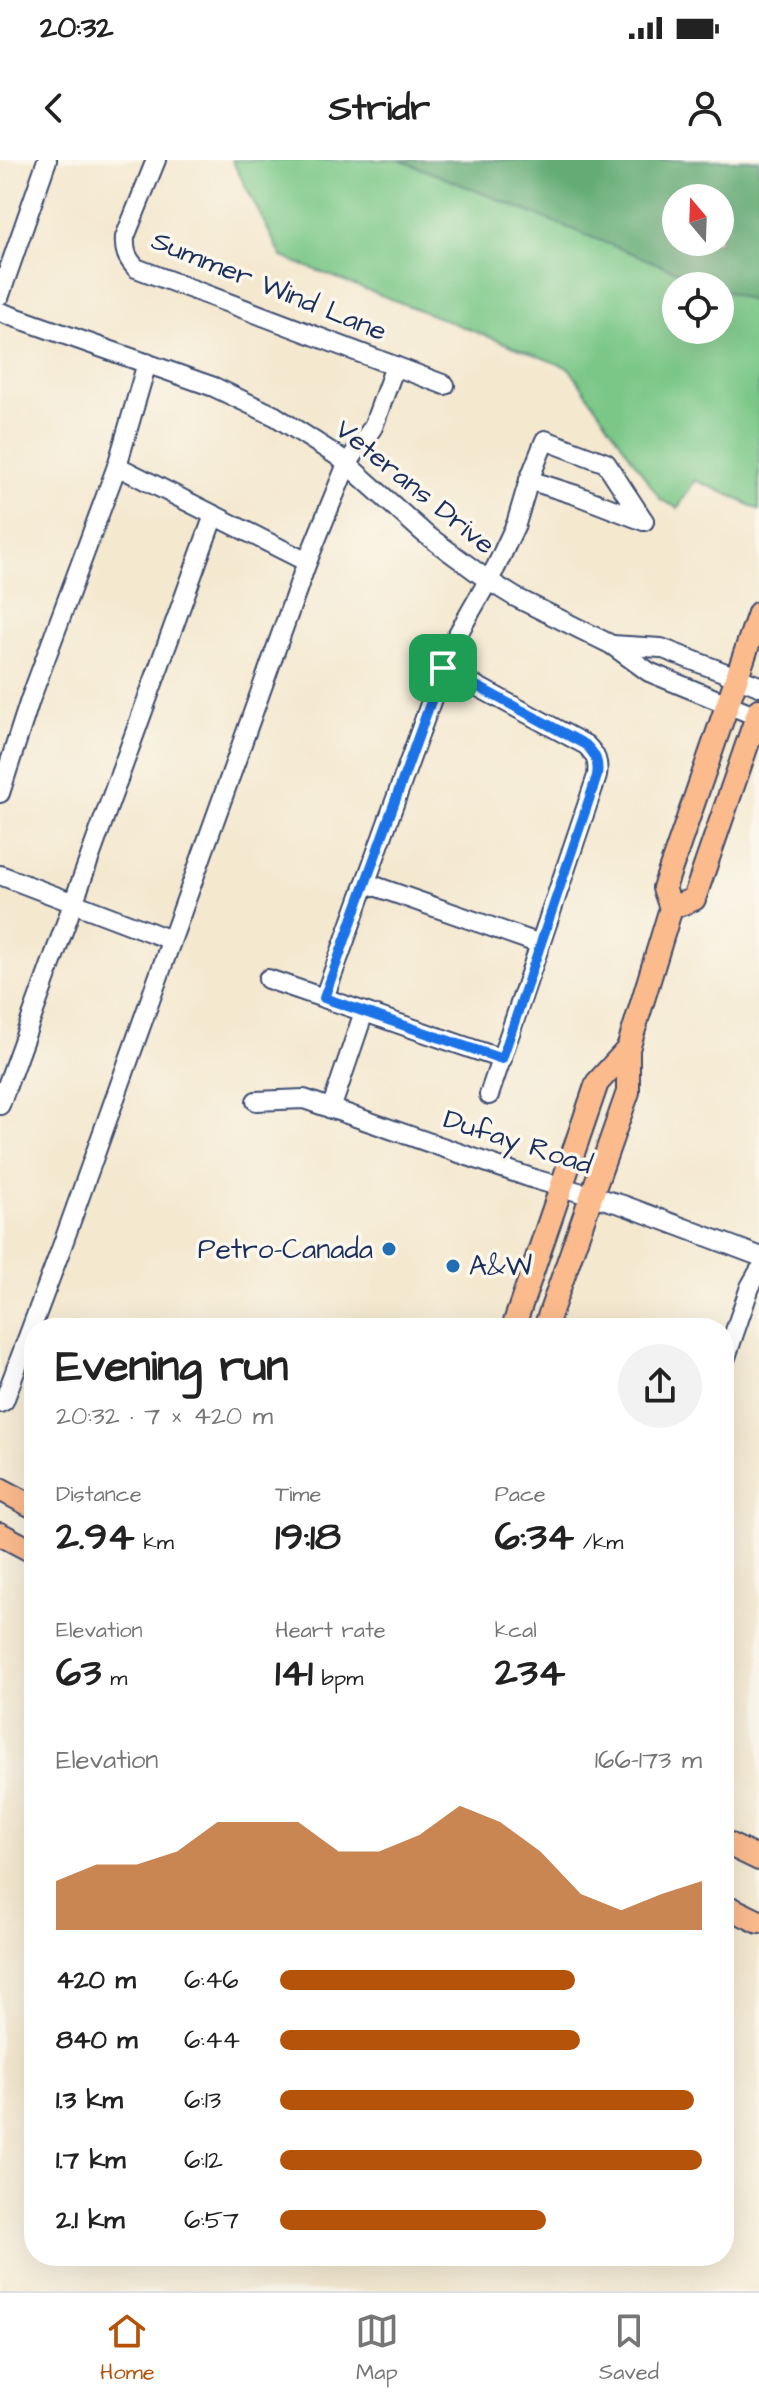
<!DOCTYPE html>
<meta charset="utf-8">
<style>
body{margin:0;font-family:"Architects Daughter",sans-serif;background:#f2f2f2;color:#222;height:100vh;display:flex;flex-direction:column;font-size:30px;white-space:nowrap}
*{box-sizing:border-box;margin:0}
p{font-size:26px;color:#767676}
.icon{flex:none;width:44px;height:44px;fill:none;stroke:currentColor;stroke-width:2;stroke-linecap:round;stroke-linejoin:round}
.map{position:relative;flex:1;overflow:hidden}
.details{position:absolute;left:24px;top:1158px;width:710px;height:948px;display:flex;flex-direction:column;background:#fff;border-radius:32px;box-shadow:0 8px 32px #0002}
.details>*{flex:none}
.needle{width:52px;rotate:341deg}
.buttons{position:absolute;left:662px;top:24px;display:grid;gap:16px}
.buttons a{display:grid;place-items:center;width:72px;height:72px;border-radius:50%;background:#fff;box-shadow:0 8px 32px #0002;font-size:40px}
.pin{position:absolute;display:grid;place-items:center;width:68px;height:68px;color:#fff;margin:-34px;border-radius:16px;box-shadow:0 4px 12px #0006}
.round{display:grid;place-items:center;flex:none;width:84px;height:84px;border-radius:42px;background:#f2f2f2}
.headline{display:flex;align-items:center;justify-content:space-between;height:136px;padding:0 32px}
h1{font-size:44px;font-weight:800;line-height:60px}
.stats{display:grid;grid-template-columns:repeat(3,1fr);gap:12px;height:136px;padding:8px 32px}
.stats div{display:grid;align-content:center}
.stats b{font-size:40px;font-weight:800}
.stats small{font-size:22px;font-weight:400}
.stats p{font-size:22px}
.chart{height:224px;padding:16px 32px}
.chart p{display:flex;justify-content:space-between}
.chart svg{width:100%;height:144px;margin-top:8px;fill:#b45309;opacity:.7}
ul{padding:0 32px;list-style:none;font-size:26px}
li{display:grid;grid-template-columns:128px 96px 1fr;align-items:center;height:60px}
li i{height:20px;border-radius:10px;background:#b45309}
.status{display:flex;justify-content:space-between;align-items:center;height:56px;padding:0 40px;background:#fff;direction:ltr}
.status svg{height:22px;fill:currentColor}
header{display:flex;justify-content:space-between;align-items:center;height:104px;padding:0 32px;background:#fff;font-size:36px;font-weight:800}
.dock{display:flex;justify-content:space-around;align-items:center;height:112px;border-top:2px solid #e0e0e0;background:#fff;font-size:22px;color:#767676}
.dock a{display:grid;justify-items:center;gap:4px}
.dock .active{color:#b45309}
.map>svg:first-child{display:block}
.green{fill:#7ac787;stroke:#4a7b72;stroke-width:2;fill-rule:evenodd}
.forest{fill:#63ac74;stroke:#3f6e69;stroke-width:2;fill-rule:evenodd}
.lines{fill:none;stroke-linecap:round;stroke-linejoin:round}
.minor-casing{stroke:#3c4b6f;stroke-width:22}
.major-casing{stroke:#3c4b6f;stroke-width:26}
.minor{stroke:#fff;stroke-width:18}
.major{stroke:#fbbb8d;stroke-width:22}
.route-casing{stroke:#fff;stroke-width:16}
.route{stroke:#1a73e8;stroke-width:10}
.poi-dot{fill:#1f6fb2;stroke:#fbf7ec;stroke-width:3}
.labels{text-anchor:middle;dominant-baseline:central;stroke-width:7;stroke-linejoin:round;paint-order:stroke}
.street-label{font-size:28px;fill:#1b2f5e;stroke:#fbf7ec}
.poi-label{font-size:28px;fill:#1b2f5e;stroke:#fbf7ec;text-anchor:end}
</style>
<div class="status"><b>20:32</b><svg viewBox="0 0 49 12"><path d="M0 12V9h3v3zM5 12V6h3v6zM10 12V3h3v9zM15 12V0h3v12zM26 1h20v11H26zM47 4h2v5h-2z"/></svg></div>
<header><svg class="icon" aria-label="back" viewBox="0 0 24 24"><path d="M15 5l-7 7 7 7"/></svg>Stridr<svg class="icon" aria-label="person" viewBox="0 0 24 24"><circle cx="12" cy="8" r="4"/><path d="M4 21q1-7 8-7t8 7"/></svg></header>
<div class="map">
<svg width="759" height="2131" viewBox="0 0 759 2131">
<rect width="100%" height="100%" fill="#fbf7ec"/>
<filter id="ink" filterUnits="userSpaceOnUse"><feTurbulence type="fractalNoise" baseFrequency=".0125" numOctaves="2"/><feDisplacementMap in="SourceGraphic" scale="16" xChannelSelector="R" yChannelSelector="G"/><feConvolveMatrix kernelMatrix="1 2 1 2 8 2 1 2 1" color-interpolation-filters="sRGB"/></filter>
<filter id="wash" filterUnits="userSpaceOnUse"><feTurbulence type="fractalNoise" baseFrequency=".006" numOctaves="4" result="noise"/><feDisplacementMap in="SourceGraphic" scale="32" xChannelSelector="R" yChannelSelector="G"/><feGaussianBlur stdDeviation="1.8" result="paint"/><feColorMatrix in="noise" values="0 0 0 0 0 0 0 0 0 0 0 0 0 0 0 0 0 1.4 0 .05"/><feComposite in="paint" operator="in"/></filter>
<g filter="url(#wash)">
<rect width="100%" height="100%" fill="#f4e8cf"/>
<path class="green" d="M 232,0 L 759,0 L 759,350 L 732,336 L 695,320 L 678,348 L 661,340 L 569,208 L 282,97 ZM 676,38 L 720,38 L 720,82 L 676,82 ZM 676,126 L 720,126 L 720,170 L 676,170 Z"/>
<path class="forest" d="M 400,0 L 759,0 L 759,144 L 720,129 L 720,126 L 713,126 ZM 676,38 L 720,38 L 720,82 L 676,82 Z"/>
</g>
<g filter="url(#ink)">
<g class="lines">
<g class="minor-casing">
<g id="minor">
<path d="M 156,0 L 125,77 C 124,91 127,98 136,108 L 445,225"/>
<path d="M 0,135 L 47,0"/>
<path d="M 0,152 L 214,227 L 275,256 L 339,297 L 424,373 L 489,421 L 515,437 L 612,485 L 649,512 L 759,557"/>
<path d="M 117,306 L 307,402"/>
<path d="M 529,320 L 545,280 L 606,303 L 644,361"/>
<path d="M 612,485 L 661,488 L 759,526"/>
<path d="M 443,508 L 586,585 C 596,595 599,602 597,616 L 489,935"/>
<path d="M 0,633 L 30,540 L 117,306 L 147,203"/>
<path d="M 0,715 L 171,780"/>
<path d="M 366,723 L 540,784"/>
<path d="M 268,819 L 502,899"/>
<path d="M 324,838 L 451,486 L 496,407 L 516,364 L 529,320 L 576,335 L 644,361"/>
<path d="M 256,941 L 304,939 L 534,1019 L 623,1045 L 759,1096"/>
<path d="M 0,945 L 214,355"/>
<path d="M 331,949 L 364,852"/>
<path d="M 724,1203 L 750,1127 L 759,1111"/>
<path d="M 0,1243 L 4,1241 L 61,1089 L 307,402 L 347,304 L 373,267 L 395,206"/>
</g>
</g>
<g class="major-casing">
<g id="major">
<path d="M 671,748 L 694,739 L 759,550"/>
<path d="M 513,1168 L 597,923 L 628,889"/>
<path d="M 545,1168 L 628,932 L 628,889 L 671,748 L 664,728 L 759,453"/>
<path d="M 0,1329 L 34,1347"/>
<path d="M 0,1374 L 34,1392"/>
<path d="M 724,1682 L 759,1699"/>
<path d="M 724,1745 L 759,1762"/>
</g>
</g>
<use href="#minor" class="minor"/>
<use href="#major" class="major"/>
</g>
</g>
<g class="lines" filter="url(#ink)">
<g class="route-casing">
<path id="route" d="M 443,508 L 586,585 C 596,595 599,602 597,616 L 502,899 L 324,838 Z"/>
</g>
<use href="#route" class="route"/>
</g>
<g class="poi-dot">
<circle cx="389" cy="1089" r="8"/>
<circle cx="453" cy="1106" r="8"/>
</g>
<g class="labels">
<g class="street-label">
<text transform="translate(269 126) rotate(22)">Summer Wind Lane</text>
<text transform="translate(415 327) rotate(39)">Veterans Drive</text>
<text transform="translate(518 982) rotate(18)">Dufay Road</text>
</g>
<g class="poi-label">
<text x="373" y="1089">Petro-Canada</text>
<text x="469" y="1106" text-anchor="start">A&amp;W</text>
</g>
</g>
</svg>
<div class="buttons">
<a><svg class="needle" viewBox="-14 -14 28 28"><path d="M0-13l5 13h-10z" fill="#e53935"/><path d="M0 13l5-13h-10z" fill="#767676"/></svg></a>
<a><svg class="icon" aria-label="locate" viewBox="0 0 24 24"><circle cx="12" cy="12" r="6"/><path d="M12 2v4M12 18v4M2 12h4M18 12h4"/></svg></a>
</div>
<div class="pin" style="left:443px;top:508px;background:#1e9e55"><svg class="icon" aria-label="arrive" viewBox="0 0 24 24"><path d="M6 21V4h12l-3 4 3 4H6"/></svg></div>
<section class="details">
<div class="headline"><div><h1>Evening run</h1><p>20:32 · 7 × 420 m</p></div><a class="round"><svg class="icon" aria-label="share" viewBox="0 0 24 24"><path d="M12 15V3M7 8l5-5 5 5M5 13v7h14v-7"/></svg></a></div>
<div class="stats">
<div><p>Distance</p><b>2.94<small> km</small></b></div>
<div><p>Time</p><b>19:18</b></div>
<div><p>Pace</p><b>6:34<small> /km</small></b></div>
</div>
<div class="stats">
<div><p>Elevation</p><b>63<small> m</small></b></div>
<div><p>Heart rate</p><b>141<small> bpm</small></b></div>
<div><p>kcal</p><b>234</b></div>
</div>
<div class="chart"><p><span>Elevation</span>166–173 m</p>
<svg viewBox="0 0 160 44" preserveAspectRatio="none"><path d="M0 44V29L10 24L20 24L30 20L40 11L50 11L60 11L70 20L80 20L90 15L100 6L110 11L120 20L130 33L140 38L150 33L160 29V44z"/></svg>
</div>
<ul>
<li><b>420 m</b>6:46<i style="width:70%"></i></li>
<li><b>840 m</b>6:44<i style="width:71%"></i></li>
<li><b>1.3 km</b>6:13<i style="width:98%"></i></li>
<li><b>1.7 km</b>6:12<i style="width:100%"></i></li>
<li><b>2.1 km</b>6:57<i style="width:63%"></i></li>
</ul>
</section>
</div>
<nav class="dock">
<a class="active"><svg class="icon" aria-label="home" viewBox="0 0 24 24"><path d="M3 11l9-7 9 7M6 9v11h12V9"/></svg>Home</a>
<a><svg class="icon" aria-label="map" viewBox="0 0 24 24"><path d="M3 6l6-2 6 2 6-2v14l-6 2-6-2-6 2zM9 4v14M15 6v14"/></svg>Map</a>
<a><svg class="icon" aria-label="saved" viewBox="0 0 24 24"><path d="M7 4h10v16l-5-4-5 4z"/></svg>Saved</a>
</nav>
